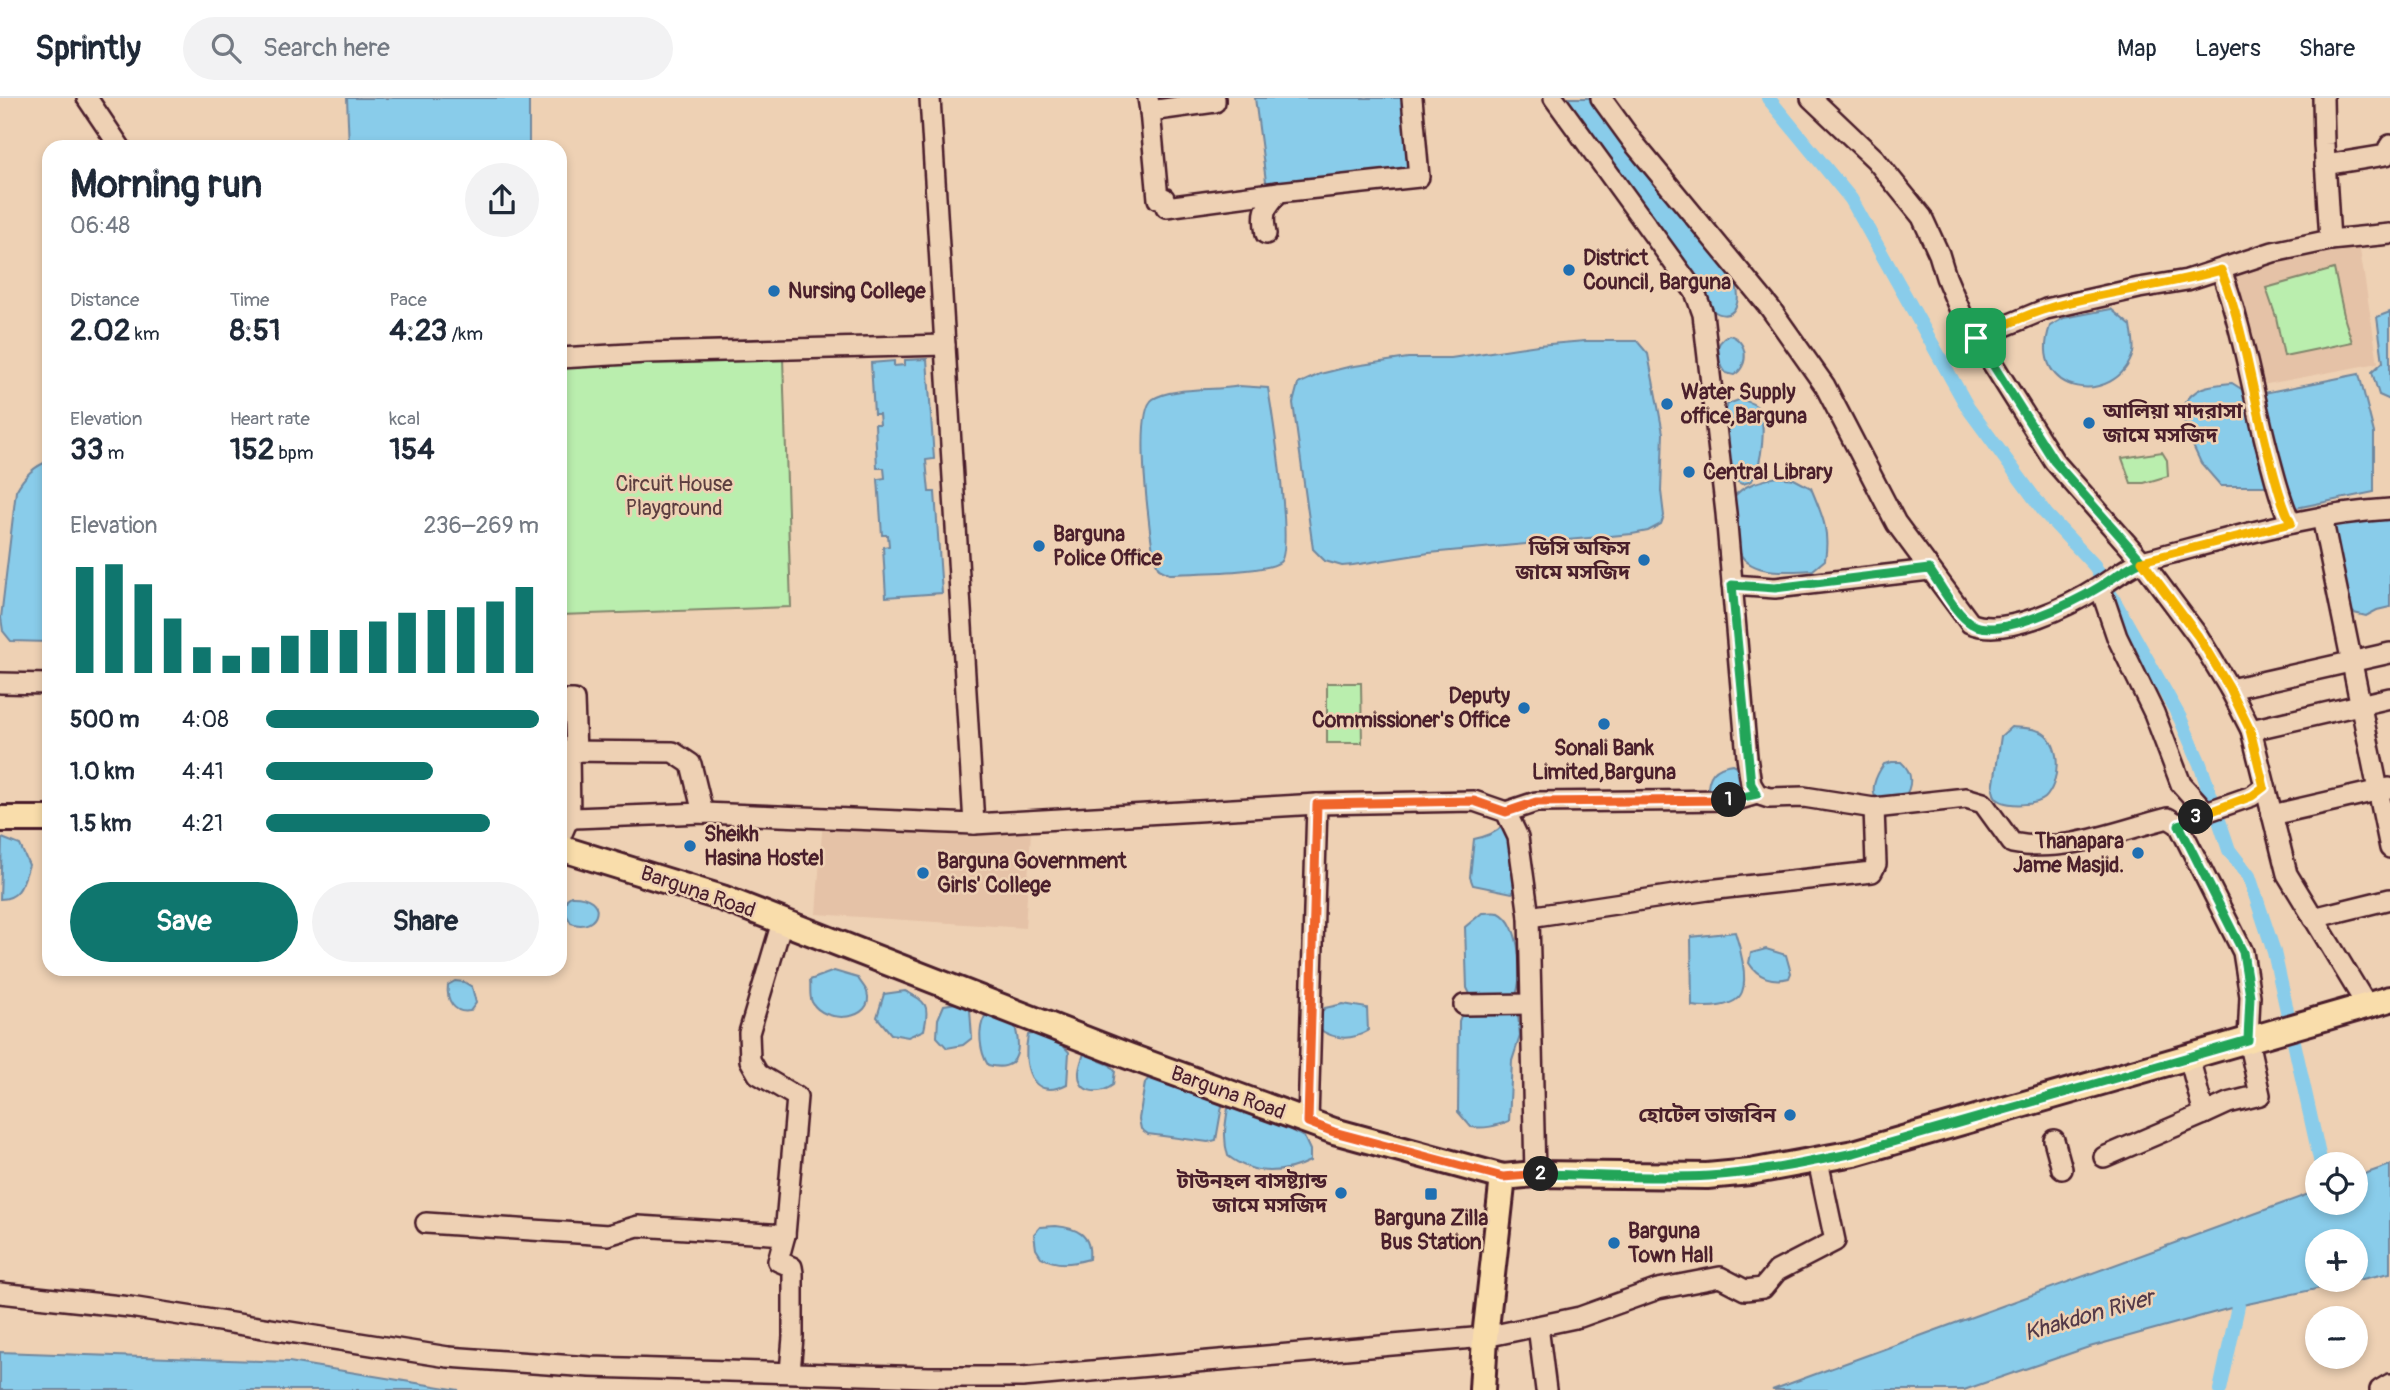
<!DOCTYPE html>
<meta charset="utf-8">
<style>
body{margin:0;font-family:Pangolin,"Noto Sans Bengali",sans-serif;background:#f2f2f3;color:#1f2937;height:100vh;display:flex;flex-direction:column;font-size:26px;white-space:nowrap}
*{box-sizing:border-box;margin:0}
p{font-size:23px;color:#747a83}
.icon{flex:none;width:38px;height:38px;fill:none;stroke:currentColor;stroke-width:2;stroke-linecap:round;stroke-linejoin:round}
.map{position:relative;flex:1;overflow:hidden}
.drawer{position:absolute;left:42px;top:42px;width:525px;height:836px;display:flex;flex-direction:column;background:#fff;border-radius:21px;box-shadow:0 4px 10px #0003}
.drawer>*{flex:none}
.fabs{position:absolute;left:2305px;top:1054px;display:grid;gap:14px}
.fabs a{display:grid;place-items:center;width:63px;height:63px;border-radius:50%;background:#fff;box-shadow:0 4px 10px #0003;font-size:35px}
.pin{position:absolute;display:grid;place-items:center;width:60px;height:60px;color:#fff;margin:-30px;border-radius:14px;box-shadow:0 4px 10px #0006}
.km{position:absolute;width:35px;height:35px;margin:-18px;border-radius:50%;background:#222;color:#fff;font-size:19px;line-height:35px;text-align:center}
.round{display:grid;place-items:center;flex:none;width:74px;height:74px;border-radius:37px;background:#f2f2f3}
.summary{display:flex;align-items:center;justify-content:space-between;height:119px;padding:0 28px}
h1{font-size:38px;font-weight:700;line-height:52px}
.figures{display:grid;grid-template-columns:repeat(3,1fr);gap:10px;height:119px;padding:7px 28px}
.figures div{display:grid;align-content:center}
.figures b{font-size:30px;font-weight:700}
.figures small{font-size:19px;font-weight:400}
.figures p{font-size:19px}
.chart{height:196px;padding:14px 28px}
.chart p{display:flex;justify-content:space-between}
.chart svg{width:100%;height:126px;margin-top:7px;stroke:#0f766e;stroke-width:6}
.action{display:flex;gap:14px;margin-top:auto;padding:14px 28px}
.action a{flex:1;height:80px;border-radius:42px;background:#0f766e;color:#fff;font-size:28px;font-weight:700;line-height:80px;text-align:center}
.action a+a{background:#f2f2f3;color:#1f2937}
ul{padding:0 28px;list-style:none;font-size:23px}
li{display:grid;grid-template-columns:112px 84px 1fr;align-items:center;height:52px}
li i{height:18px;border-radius:9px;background:#0f766e}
header{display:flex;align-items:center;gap:42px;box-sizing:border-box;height:98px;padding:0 35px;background:#fff;border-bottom:2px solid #e0e1e3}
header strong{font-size:33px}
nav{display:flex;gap:38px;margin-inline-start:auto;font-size:24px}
.search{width:490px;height:63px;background:#f2f2f3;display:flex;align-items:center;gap:18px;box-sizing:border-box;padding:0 24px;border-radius:38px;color:#747a83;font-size:26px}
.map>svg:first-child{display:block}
.built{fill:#e5c2a7}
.green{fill:#baeeae;stroke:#82866c;stroke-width:2}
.water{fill:#89ccea;stroke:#70879e;stroke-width:2;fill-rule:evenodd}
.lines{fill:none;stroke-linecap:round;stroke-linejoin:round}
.canal{stroke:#89ccea;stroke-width:14}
.minor-casing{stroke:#4a1f2b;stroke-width:24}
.major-casing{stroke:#4a1f2b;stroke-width:30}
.minor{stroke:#eed1b4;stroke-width:19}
.major{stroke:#f9ddab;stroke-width:24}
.split-1-casing{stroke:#fff;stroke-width:14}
.split-2-casing{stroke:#fff;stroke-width:14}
.split-3-casing{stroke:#fff;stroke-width:14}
.split-4-casing{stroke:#fff;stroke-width:14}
.split-1{stroke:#22a559;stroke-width:9}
.split-2{stroke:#f0652b;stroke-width:9}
.split-3{stroke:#22a559;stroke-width:9}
.split-4{stroke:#f5b400;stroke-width:9}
.poi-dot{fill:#1f6fb2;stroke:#eed1b4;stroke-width:2.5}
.labels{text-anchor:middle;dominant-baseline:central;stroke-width:5;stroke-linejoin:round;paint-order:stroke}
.poi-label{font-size:21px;font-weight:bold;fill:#4a1f2b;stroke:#eed1b4;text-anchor:start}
.park-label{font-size:21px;fill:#5b3e3f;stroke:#eed1b4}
.street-label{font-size:21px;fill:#4a1f2b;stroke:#eed1b4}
.water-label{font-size:23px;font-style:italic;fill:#533948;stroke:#eed1b4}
</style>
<header>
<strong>Sprintly</strong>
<div class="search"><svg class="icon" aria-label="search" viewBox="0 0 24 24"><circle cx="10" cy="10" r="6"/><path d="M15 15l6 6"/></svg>Search here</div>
<nav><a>Map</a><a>Layers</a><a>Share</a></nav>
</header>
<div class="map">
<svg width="2390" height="1292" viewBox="0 0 2390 1292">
<rect width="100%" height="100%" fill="#eed1b4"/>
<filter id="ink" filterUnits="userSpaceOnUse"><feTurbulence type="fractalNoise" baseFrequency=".0143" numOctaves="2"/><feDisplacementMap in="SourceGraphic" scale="14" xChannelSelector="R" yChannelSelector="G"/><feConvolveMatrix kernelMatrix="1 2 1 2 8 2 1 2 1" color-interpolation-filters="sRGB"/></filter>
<g filter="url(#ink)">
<g class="built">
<path d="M 2359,146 L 2378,265 L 2262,287 L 2233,172 Z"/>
<path d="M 823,720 L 1031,734 L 1025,830 L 816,816 Z"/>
</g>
<g class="green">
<path d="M 2334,171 L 2345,222 L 2352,244 L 2284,258 L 2276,219 L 2266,190 Z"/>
<path d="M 783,260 L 791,509 L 560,517 L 560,267 Z"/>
<path d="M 2162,354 L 2167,362 L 2168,378 L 2144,385 L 2131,385 L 2122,360 Z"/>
<path d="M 1327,585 L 1361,585 L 1362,645 L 1327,645 Z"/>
</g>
<g class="water">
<path d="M 347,0 L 529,0 L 529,49 L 349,49 Z"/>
<path d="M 1255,0 L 1406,0 L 1413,74 L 1267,91 Z"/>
<path d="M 1565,0 L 1593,0 L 1735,183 C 1743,203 1734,227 1712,212 Z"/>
<path d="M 2111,211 L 2131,228 C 2132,236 2135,247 2133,255 C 2117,309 2026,299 2050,228 L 2064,220 Z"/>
<path d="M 2390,214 L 2390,302 L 2379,297 L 2372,274 L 2383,264 L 2377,219 Z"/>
<path d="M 1729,237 C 1748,242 1750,268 1734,277 L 1726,275 C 1716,261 1711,247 1729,237 Z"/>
<path d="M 1585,243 L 1637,243 L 1648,256 L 1663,335 L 1661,393 L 1664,418 L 1661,426 L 1648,433 L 1632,436 L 1429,455 L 1353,467 L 1342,468 L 1325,463 L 1313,451 L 1293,305 L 1298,286 L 1320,276 L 1348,269 L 1408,260 L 1451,260 L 1538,247 Z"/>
<path d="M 927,261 L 934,361 L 926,362 L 929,394 L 935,394 L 942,495 L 886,499 L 883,449 L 889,448 L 888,437 L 882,437 L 878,381 L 885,380 L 884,370 L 877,370 L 875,326 L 880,326 L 879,316 L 874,316 L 871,265 L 894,263 L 894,268 L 905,267 L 905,262 Z"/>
<path d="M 2359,276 L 2374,335 L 2374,394 L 2291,411 L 2259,296 Z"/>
<path d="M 2232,285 L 2246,294 L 2268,376 L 2266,388 L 2221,388 L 2201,365 L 2187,335 L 2181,310 C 2195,288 2207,287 2232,285 Z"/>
<path d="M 1239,288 L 1268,290 C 1272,314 1294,452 1280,464 C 1267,475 1188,475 1169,476 L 1159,471 L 1154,460 C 1150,435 1133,314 1153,301 C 1171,289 1217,293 1239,288 Z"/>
<path d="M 1741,301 C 1745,303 1753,305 1756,308 C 1768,317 1762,371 1752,382 C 1749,385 1746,385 1742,386 C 1722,381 1719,322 1728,306 Z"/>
<path d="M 49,363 L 49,544 L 11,543 L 3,533 L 1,520 L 16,393 C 24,378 34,368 49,363 Z"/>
<path d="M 1777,379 L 1794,381 L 1811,390 C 1822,417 1830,432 1825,462 L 1813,472 C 1790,473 1746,479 1738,450 C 1734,434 1735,415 1734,399 C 1744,386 1761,383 1777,379 Z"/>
<path d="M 2390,415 L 2390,509 L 2377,512 L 2366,518 L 2354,515 L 2348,510 L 2332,429 L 2334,421 Z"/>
<path d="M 2011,629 C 2020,630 2035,629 2043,635 C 2062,647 2060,685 2045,700 C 2037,707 2013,708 2002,704 C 1996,702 1994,698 1993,692 L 2001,638 Z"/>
<path d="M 1891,664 L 1901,664 C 1914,675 1912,689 1903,702 L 1876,701 C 1870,690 1877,676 1884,666 Z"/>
<path d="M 1733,666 L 1741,670 L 1744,700 L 1708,696 C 1707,677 1715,668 1733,666 Z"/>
<path d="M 1502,728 L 1509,733 L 1516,791 L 1512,795 L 1473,787 L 1470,779 L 1474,741 C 1484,739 1496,735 1502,728 Z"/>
<path d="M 2,740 L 20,747 L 29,767 C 23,784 21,801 0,801 Z"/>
<path d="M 571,798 C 611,797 599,836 571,825 L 563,811 L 567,801 Z"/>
<path d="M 1482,815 C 1487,815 1495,814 1499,815 C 1521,825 1524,881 1515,899 L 1472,900 L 1467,890 L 1465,829 Z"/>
<path d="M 1735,834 C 1740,849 1748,879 1742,894 C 1736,910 1706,910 1692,908 L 1691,839 Z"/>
<path d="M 1766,851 L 1786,857 L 1791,875 L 1789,880 C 1773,884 1758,880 1749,865 L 1751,855 Z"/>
<path d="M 834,873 L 858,880 C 860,884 865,889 867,894 C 876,923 824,927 812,904 C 809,898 811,889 810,882 Z"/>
<path d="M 455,883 L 464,884 L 472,889 L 476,905 L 470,913 C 454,916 446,902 448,887 Z"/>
<path d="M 905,893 C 927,904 930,907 924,932 L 908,939 L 891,936 L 877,919 L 884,896 Z"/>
<path d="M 963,904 L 970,912 L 972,940 L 963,947 L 947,950 L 937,939 L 938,921 L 944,907 Z"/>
<path d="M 1343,906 L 1367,910 L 1368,933 C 1352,942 1335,942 1319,931 L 1317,919 L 1325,910 Z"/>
<path d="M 1463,913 L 1512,914 L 1518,917 L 1520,938 L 1512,963 L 1509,1023 C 1496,1028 1485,1031 1471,1029 L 1458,1014 L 1459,923 Z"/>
<path d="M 1000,915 L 1013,922 C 1021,945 1023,976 988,967 C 980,954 977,932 985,918 Z"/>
<path d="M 1040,934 L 1056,940 L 1069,954 L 1067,986 C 1030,1005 1022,965 1028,937 Z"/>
<path d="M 1086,949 L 1097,955 L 1100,963 L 1110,967 L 1115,973 L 1113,987 C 1101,996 1080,997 1079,977 C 1078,969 1084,957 1086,949 Z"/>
<path d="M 1160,978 L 1221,1001 L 1222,1008 L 1216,1042 L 1208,1044 L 1148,1036 L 1141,1031 L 1139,1021 L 1145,985 L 1149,980 Z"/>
<path d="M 1242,1007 L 1304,1039 L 1310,1052 L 1310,1063 C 1281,1077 1254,1078 1228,1058 C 1223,1041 1225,1028 1228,1010 Z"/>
<path d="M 2390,1067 L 2390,1175 L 2238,1208 L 2086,1250 L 1964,1292 L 1772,1292 L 2317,1093 L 2317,1104 L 2356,1104 L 2356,1079 ZM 2317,1143 L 2356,1143 L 2356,1181 L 2317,1181 Z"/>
<path d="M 1056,1128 C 1076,1130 1092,1136 1089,1161 C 1071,1166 1057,1168 1041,1159 L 1036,1151 L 1034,1136 L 1040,1129 Z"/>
<path d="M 0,1254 L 289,1264 L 459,1292 L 0,1292 Z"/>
</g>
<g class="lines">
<g class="canal">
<path d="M 1768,0 L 1851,101 L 1968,310 L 2046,416 L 2094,467 L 2180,620 L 2200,666 L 2229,752 L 2249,778 L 2274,854 L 2321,1066"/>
<path d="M 2220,1292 L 2238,1208"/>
</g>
<g class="minor-casing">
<g id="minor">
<path d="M 87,0 L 120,49"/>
<path d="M 930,0 L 974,726"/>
<path d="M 1148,0 L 1150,13 L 1215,4 L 1215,0"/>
<path d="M 1554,0 L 1695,194 L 1703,216 L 1726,415 L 1747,659 L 1751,686 L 1757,696 L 1769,700 L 1804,699 L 1874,710 L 1966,700 L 1983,705 L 2012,745 C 2065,756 2117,733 2168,720 L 2179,727 L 2243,854 L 2250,898 L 2248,942 L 2260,997 L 2228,1005 L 2204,1016"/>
<path d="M 1601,0 L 1633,44 L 1770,210 L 1825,288 L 1896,425 L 1970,525 C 2005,540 2070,508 2101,488 C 2115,479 2127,469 2142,463 C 2224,442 2306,416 2390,411"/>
<path d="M 1811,0 L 1875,61 L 1922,119 L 1939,156 L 1946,179 L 1962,217 L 2054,363 L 2142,463 L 2198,538 L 2230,591 L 2251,632 L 2287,776 L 2367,908"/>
<path d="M 2323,0 L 2324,46 L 2330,142"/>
<path d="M 1150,13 L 1158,101 L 1164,100 L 1166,109 L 1279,94"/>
<path d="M 2325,67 L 2386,57 L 2390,47"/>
<path d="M 1266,136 C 1262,114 1264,111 1279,94 L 1419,79 L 1412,0"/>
<path d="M 2221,172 C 2243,231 2252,293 2268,354 C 2275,379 2280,403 2291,425"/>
<path d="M 1976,240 L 2046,211 L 2139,190 L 2187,182 L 2273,154 L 2330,142 L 2390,136"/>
<path d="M 560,260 L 646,255 L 945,247"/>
<path d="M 2322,419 L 2390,750"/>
<path d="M 1732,487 L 1775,490 L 1929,472"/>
<path d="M 2100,489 L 2117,539 L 2154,615 L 2181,686 L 2206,714"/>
<path d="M 0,585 L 49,586"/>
<path d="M 2230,591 L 2390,555"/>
<path d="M 560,602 L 574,602 L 576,654"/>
<path d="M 2251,632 L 2390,600"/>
<path d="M 560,653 L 673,654 L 691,666 L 703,715"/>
<path d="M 569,653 L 570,721"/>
<path d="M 1506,714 L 1536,704 L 1737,702 L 1757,696"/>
<path d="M 2272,717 L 2389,690"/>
<path d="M 2179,727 L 2206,714 L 2252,698 L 2264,689"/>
<path d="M 560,740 L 567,724 L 574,720 L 703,715 L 974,726 L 1317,706 L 1474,703 L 1506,714 L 1518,739 L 1529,819 L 1535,1076"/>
<path d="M 1529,819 L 1708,792 L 1872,774 L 1876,766 L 1874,710"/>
<path d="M 2313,820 L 2390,801"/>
<path d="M 782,824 L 749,935 L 750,962 L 758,976 L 797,999 L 785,1137 L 778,1163 L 792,1169 L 793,1175 L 793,1239 L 790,1274"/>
<path d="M 1464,907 L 1530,906"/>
<path d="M 1308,1024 L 1317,706"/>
<path d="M 2054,1042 L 2062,1071"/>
<path d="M 2104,1059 L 2204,1016 L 2189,959"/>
<path d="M 426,1125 L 608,1137 L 638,1128 L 785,1137"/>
<path d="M 0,1195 L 130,1209 L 448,1259 L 590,1269 L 929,1279 L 1022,1279 L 1485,1239 L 1580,1219 L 1658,1191 L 1720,1179 L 1745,1192 L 1763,1190 L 1777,1173 L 1835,1143 L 1818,1063"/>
<path d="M 1538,1228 L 1546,1292"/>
<path d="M 2380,1292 L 2390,1286"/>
</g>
</g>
<g class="major-casing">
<g id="major">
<path d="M 0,721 L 49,721"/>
<path d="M 560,750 L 722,800 L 1128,958 L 1334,1033 L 1503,1079 L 1535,1076 L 1707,1078 L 1750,1074 L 1854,1055 L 2390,901"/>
<path d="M 1482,1292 L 1485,1239 L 1503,1079"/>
</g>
</g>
<use href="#minor" class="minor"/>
<use href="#major" class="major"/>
</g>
</g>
<g class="lines" filter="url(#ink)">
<g class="split-1-casing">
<path id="split-1" d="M 1729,702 L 1757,696 L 1751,686 L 1732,487 L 1775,490 L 1929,471 C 1940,486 1956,517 1972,526 C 1998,542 2077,503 2101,488 C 2115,479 2127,469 2142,463 L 2054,363 L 1976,240"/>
</g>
<g class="split-2-casing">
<path id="split-2" d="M 1541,1076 L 1503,1079 L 1334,1034 L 1308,1024 L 1317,706 L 1474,703 L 1506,714 L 1536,704 L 1729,702"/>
</g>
<g class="split-3-casing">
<path id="split-3" d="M 1541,1076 C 1596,1077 1653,1081 1709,1078 C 1758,1075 1806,1065 1854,1055 L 2248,942 L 2250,898 L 2243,854 L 2179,727 L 2196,719"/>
</g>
<g class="split-4-casing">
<path id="split-4" d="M 1976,240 C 1999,230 2022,218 2046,211 C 2103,193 2163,189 2221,172 C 2244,231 2252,293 2268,354 C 2275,379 2280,403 2291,425 L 2142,463 L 2198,538 L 2230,591 L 2250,632 L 2264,689 L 2252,698 L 2196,719"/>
</g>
<use href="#split-1" class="split-1"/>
<use href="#split-2" class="split-2"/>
<use href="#split-3" class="split-3"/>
<use href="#split-4" class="split-4"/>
</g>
<g class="poi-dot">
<circle cx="1569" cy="172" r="7"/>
<circle cx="774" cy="193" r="7"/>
<circle cx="1667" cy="306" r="7"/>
<circle cx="2089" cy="325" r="7"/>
<circle cx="1689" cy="374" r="7"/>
<circle cx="1039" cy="448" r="7"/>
<circle cx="1644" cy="462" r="7"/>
<circle cx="1524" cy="610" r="7"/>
<circle cx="1604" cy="626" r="7"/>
<circle cx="690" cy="748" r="7"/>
<circle cx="2138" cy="755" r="7"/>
<circle cx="923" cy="775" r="7"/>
<circle cx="1790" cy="1017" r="7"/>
<circle cx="1341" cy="1095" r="7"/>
<rect x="1424" y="1089" width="14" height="14" rx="3.5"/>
<circle cx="1614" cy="1145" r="7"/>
</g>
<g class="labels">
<g class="poi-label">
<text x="1583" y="160">District<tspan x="1583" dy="24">Council, Barguna</tspan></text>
<text x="788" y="193">Nursing College</text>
<text x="1681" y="294">Water Supply<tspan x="1681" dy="24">office,Barguna</tspan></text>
<text x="2103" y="313">আলিয়া মাদরাসা<tspan x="2103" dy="24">জামে মসজিদ</tspan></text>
<text x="1703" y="374">Central Library</text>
<text x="1053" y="436">Barguna<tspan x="1053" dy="24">Police Office</tspan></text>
<text x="1630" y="450" text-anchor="end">ডিসি অফিস<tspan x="1630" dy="24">জামে মসজিদ</tspan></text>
<text x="1510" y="598" text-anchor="end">Deputy<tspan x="1510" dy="24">Commissioner's Office</tspan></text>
<text x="1604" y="650" text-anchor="middle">Sonali Bank<tspan x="1604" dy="24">Limited,Barguna</tspan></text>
<text x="704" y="736">Sheikh<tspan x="704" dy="24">Hasina Hostel</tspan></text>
<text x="2124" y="743" text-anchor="end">Thanapara<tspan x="2124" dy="24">Jame Masjid.</tspan></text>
<text x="937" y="763">Barguna Government<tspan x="937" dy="24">Girls' College</tspan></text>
<text x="1776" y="1017" text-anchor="end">হোটেল তাজবিন</text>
<text x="1327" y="1083" text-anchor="end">টাউনহল বাসষ্ট্যান্ড<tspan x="1327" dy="24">জামে মসজিদ</tspan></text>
<text x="1431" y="1120" text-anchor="middle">Barguna Zilla<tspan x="1431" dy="24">Bus Station</tspan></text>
<text x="1628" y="1133">Barguna<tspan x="1628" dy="24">Town Hall</tspan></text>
</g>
<g class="park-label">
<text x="674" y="386">Circuit House<tspan x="674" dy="24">Playground</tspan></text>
</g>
<g class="street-label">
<text transform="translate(698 794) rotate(19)">Barguna Road</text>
<text transform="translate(1228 995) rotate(20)">Barguna Road</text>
</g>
<g class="water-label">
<text transform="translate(2089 1217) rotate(-16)">Khakdon River</text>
</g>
</g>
</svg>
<div class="fabs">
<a><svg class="icon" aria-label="locate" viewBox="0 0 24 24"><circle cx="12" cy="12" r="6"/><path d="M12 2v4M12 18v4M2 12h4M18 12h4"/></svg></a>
<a>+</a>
<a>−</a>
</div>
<div class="pin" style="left:1976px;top:240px;background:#1e9e55"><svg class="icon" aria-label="arrive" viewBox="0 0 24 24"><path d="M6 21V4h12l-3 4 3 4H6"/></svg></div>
<b class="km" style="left:1729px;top:702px">1</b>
<b class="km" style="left:1541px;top:1076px">2</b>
<b class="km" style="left:2196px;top:719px">3</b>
<section class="drawer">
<div class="summary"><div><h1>Morning run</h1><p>06:48</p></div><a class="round"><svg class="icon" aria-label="share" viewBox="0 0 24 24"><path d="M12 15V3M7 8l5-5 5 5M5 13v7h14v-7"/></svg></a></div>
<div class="figures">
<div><p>Distance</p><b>2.02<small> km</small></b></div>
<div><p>Time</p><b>8:51</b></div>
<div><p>Pace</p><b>4:23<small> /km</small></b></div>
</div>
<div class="figures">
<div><p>Elevation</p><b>33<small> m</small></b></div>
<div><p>Heart rate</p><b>152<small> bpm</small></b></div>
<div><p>kcal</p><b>154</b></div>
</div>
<div class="chart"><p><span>Elevation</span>236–269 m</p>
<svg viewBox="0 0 160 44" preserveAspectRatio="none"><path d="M5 44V7M15 44V6M25 44V13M35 44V25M45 44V35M55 44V38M65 44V35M75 44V31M85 44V29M95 44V29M105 44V26M115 44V23M125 44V22M135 44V21M145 44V19M155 44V14"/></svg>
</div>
<ul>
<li><b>500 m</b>4:08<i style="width:100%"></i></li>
<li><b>1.0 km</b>4:41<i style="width:61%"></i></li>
<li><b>1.5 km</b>4:21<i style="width:82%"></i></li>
</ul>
<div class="action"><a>Save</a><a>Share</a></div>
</section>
</div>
